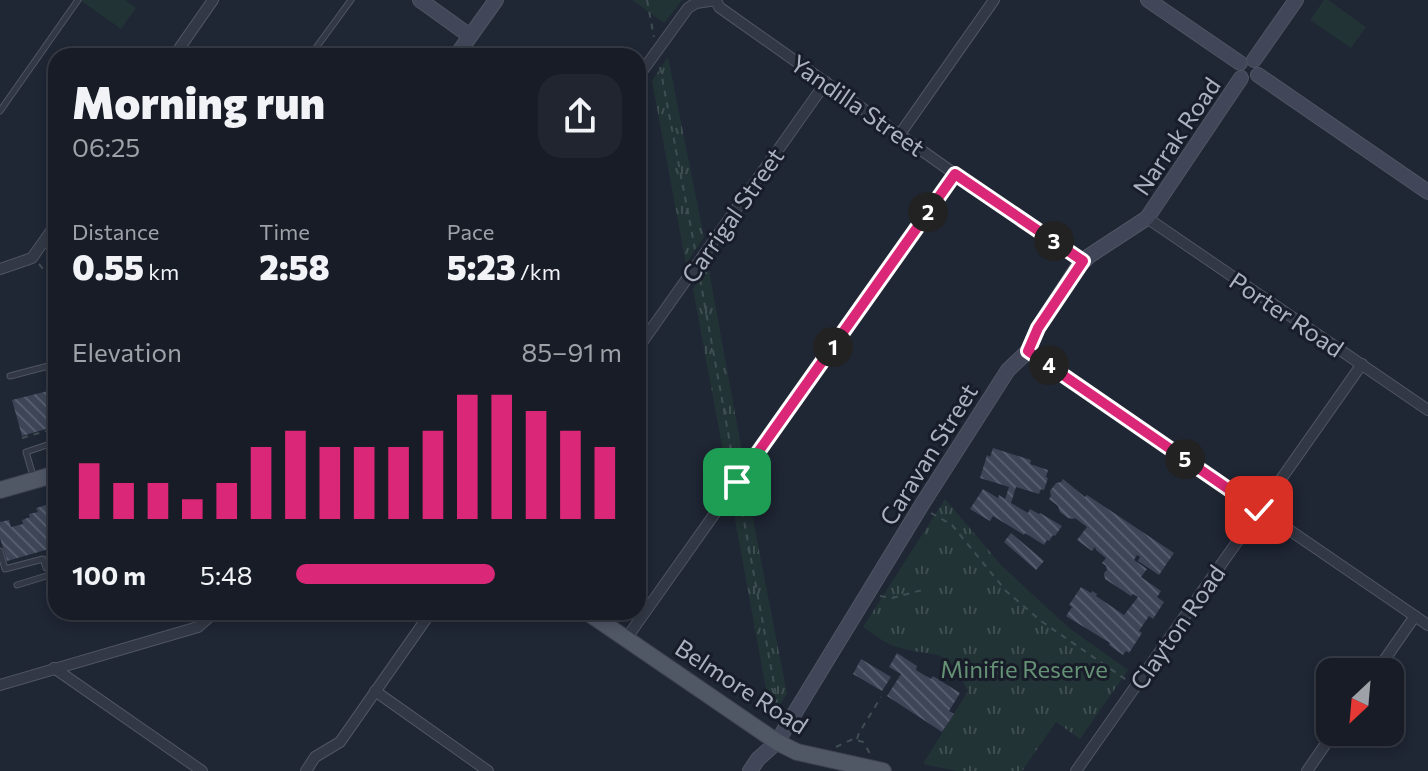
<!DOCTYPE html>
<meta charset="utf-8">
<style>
body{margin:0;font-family:Commissioner,sans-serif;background:#20252f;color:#f1f3f6;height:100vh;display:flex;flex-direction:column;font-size:30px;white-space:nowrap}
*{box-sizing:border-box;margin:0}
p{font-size:26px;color:#9ea1a7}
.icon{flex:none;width:44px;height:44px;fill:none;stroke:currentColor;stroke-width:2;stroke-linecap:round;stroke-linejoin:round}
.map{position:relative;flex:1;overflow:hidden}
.details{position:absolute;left:48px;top:48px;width:598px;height:572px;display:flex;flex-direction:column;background:#171c27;border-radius:24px;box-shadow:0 4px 12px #0003,0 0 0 2px #363a44}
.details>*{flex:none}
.needle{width:52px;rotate:206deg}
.controls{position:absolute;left:1316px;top:658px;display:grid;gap:16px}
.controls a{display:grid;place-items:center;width:88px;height:88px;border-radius:16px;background:#171c27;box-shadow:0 4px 12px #0003,0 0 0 2px #363a44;font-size:40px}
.pin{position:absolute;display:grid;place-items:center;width:68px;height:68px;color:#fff;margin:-34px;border-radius:16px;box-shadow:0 4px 12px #0006}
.km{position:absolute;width:40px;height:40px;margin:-20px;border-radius:50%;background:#222;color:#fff;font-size:22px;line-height:40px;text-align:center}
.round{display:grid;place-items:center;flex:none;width:84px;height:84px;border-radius:24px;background:#20252f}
.overview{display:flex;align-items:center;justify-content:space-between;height:136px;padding:0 24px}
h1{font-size:44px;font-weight:800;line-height:60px}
.metrics{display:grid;grid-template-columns:repeat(3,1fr);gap:12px;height:136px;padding:8px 24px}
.metrics div{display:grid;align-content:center}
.metrics b{font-size:34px;font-weight:800}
.metrics small{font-size:22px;font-weight:400}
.metrics p{font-size:22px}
.chart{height:224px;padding:16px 24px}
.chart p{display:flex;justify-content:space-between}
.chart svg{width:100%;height:144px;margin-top:8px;stroke:#db2777;stroke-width:6}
ul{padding:0 24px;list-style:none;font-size:26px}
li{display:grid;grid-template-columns:128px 96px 1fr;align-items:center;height:60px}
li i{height:20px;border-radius:10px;background:#db2777}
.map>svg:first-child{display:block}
.grass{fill:#223336}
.park{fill:url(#park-tufts)}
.building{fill:url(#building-back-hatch)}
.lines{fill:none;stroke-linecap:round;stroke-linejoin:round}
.lane-casing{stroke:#505563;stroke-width:7}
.street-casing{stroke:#505563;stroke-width:12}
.secondary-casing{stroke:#505563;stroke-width:16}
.primary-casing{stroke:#3c414e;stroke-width:18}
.path{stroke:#3f4e53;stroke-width:2;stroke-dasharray:6 6;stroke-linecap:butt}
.lane{stroke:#323845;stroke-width:5}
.street{stroke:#323845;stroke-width:10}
.secondary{stroke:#414758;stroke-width:14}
.primary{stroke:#505765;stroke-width:16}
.route-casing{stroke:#fff;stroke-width:16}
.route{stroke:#db2777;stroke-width:10}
.labels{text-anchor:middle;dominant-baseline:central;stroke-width:6;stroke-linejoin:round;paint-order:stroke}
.street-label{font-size:24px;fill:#acb2c2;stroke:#181d29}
.park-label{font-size:24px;fill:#659174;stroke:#181d29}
</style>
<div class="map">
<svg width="1428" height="771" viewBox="0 0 1428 771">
<defs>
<pattern id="park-tufts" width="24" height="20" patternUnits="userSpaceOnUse" patternTransform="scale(2)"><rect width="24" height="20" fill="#223336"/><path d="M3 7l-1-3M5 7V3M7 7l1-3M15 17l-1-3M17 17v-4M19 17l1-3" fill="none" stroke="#3f4e51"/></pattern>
<pattern id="building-back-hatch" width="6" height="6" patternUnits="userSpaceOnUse" patternTransform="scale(2)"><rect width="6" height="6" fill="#3d4557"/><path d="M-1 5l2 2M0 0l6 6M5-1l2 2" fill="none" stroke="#565d6e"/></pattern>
</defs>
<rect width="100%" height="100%" fill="#1f2634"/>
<g class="grass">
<path d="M 80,0 L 125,0 L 136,8 L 121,29 Z"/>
<path d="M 1324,0 L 1328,0 L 1366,27 L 1351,48 L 1310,20 Z"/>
</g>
<g class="park">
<path d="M 632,0 L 682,0 L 664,23 Z"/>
<path d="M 668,57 L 704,237 L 686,264 L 652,81 Z"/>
<path d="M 708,265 L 743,457 L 728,478 L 693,289 Z"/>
<path d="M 746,483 L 787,694 L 771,717 L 732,503 Z"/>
<path d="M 945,499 L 1001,565 L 1069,628 L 1128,670 L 1080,739 L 1056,722 L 1022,771 L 957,771 L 923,764 L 968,691 C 946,644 938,659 897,647 C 885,644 874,634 863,627 Z"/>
</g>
<g class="building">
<path d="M 56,389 L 56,426 L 22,436 L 12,400 Z"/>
<path d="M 993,448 L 1031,460 L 1030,464 L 1048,470 L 1046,477 L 1048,478 L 1044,490 L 1041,489 L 1039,494 L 1016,487 L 1011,503 L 1028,513 L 1030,509 L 1039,514 L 1040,513 L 1062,526 L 1055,536 L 1053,535 L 1049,541 L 1047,540 L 1044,545 L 1025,533 L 1024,535 L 993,516 L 990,521 L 970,509 L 983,489 L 998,498 L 999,495 L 1005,499 L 1009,487 L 980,478 L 987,455 L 990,457 Z"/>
<path d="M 1063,479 L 1085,497 L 1087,495 L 1174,553 L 1159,575 L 1138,561 L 1140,557 L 1137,555 L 1134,560 L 1147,569 L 1141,577 L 1161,591 L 1157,597 L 1164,602 L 1153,619 L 1149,616 L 1139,631 L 1142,633 L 1129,653 L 1126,651 L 1123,655 L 1109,645 L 1110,643 L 1066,616 L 1072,607 L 1069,605 L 1081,587 L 1091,593 L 1092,591 L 1097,594 L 1096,596 L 1124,615 L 1138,597 L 1133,594 L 1131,596 L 1105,579 L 1104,573 L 1107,570 L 1106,566 L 1102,563 L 1106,558 L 1096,550 L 1095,547 L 1092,551 L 1077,540 L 1087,527 L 1075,518 L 1074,519 L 1068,518 L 1060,512 L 1058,506 L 1049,499 L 1051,496 L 1050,491 L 1056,483 L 1061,482 Z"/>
<path d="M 56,502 L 56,557 L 51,558 L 49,549 L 7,561 L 0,538 L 0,522 L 9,520 L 11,527 L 23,524 L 22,520 L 30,517 L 29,514 L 38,512 L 36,508 Z"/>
<path d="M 1011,533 L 1044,561 L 1036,570 L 1004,542 Z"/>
<path d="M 897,653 L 917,666 L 916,670 L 931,679 L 933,676 L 960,693 L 949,711 L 954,714 L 942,732 L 887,696 L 901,674 L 889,667 Z"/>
<path d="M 861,659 L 891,677 L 882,691 L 853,674 Z"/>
</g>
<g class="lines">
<g class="lane-casing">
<g id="lane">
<path d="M 310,56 L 351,0"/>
<path d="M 0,111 L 78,0"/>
<path d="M 10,376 L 56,364"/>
<path d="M 34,479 L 26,452 L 56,442"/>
<path d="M 0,551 L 5,569 L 43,559 L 46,568"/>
<path d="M 17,585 L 56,573"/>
</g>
</g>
<g class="street-casing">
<g id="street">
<path d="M 716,0 L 719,7 L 726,12 L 955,174 L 1083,261"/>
<path d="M 174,56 L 213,0"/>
<path d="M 638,77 L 688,8 L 696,3 L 716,0"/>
<path d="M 900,134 L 994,0"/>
<path d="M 1147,218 L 1428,410"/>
<path d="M 0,269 L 32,258 L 56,224"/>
<path d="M 638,348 L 826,82"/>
<path d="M 1028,351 L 1428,625"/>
<path d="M 626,639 L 955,174"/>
<path d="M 54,668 L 202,771"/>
<path d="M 1376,672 L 1415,616"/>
<path d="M 0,685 L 198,627 L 215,612"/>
<path d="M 375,691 L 488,771"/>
<path d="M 306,771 L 315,757 L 340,742 L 431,612"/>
<path d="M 1076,771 L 1362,364"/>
<path d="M 1307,771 L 1334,732"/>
</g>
</g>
<g class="secondary-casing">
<g id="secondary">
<path d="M 420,0 L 470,36"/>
<path d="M 1148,0 L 1240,63"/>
<path d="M 456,56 L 496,0"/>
<path d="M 1254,60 L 1296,0"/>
<path d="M 1258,75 L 1428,192"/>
<path d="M 750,771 L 758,759 L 777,742 L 921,506 L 1008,370 L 1028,351 L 1038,328 L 1077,268 L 1089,256 L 1147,218 L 1241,78"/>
</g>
</g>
<g class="primary-casing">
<g id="primary">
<path d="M 0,490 L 56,474"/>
<path d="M 587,612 L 777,742 L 797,752 L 883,771"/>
</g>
</g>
<g class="path">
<path d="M 647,0 L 654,37"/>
<path d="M 660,67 L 695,249"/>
<path d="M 39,264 L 56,285"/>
<path d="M 700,279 L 734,465"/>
<path d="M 22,438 L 56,428"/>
<path d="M 740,499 L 777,700 L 774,721"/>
<path d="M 931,513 L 952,525 L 1006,591 L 1041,621 L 1128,681"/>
<path d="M 880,596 L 892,598 L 926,589"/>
<path d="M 857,739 L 859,733 L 881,697"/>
<path d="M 836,747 L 853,739 L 863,742 L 871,755"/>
</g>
<use href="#lane" class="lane"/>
<use href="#street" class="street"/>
<use href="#secondary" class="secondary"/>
<use href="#primary" class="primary"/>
</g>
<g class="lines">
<g class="route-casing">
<path id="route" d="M 737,482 L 955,174 L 1083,261 L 1038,328 L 1028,351 L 1259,510"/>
</g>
<use href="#route" class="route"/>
</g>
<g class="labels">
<g class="street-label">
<text transform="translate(858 105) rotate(35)">Yandilla Street</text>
<text transform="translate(1176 136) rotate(-56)">Narrak Road</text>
<text transform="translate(732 215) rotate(-55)">Carrigal Street</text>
<text transform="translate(1287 314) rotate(34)">Porter Road</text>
<text transform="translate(928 454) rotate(-58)">Caravan Street</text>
<text transform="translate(1177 627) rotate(-55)">Clayton Road</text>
<text transform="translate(742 686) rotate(33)">Belmore Road</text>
</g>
<g class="park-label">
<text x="1024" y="668">Minifie Reserve</text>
</g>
</g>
</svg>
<div class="controls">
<a><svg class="needle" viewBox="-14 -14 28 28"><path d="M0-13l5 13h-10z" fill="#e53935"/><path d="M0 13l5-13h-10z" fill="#9ea1a7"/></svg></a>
</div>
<div class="pin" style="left:737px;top:482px;background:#1e9e55"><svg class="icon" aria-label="arrive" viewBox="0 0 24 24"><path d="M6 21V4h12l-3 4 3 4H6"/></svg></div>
<div class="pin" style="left:1259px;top:510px;background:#d93025"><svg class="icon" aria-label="check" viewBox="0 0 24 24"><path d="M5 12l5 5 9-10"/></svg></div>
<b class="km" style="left:833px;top:347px">1</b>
<b class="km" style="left:928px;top:212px">2</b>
<b class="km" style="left:1054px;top:241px">3</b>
<b class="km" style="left:1049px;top:365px">4</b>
<b class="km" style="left:1185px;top:459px">5</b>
<section class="details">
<div class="overview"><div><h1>Morning run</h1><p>06:25</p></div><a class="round"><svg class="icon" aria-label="share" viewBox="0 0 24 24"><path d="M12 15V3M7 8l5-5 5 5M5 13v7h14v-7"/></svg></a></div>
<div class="metrics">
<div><p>Distance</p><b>0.55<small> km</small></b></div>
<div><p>Time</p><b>2:58</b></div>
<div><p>Pace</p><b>5:23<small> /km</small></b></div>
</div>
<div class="chart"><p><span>Elevation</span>85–91 m</p>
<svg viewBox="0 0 160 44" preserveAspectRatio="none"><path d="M5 44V27M15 44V33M25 44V33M35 44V38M45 44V33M55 44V22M65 44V17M75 44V22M85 44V22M95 44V22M105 44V17M115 44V6M125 44V6M135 44V11M145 44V17M155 44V22"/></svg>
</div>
<ul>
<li><b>100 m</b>5:48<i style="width:61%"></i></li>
</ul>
</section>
</div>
